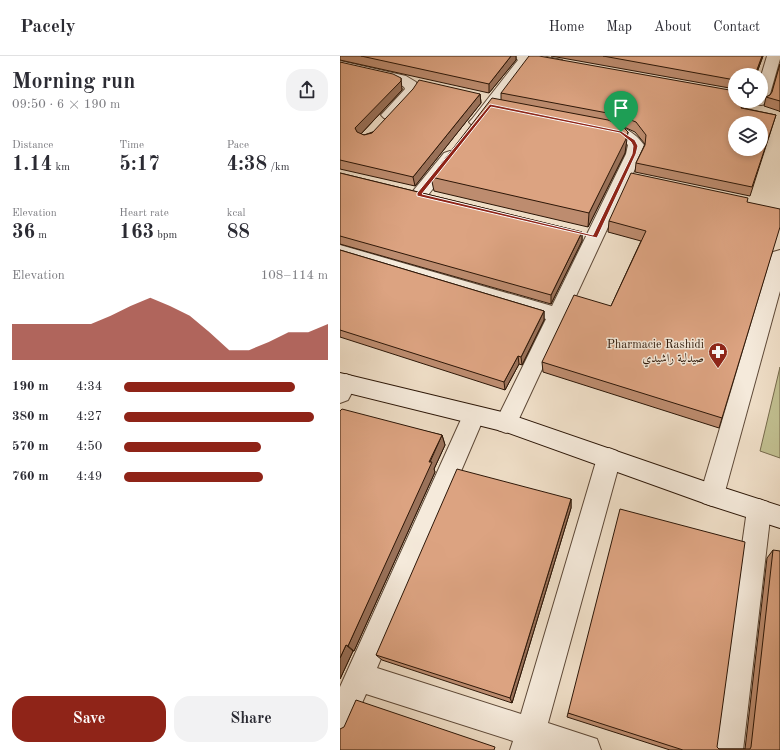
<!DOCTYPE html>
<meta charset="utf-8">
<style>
body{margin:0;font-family:"Old Standard TT",Amiri,serif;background:#f2f2f3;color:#2b2b33;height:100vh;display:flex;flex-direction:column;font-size:15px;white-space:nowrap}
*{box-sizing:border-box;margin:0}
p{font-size:13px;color:#7c7c81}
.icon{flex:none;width:22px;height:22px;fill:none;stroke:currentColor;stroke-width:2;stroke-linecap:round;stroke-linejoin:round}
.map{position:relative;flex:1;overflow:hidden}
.details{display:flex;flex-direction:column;background:#fff;width:340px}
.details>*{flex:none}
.tools{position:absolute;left:388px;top:12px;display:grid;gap:8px}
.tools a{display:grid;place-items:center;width:40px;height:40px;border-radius:50%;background:#fff;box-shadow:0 2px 6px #0003;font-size:20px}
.pin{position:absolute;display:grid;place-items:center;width:34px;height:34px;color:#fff;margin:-41px -17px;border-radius:50% 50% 50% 0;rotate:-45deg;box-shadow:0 0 4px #0007}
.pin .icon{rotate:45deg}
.round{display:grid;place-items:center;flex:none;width:42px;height:42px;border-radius:16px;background:#f2f2f3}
.overview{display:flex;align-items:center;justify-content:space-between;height:68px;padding:0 12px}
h1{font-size:22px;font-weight:600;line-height:30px}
.figures{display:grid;grid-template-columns:repeat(3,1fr);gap:6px;height:68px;padding:4px 12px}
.figures div{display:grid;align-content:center}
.figures b{font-size:20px;font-weight:600}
.figures small{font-size:11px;font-weight:400}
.figures p{font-size:11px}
.chart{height:112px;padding:8px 12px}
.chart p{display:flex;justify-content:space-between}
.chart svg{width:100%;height:72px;margin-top:4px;fill:#8f2418;opacity:.7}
.cta{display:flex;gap:8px;margin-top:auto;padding:8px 12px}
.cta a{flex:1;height:46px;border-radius:16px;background:#8f2418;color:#fff;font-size:16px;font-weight:600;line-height:46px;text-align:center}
.cta a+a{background:#f2f2f3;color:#2b2b33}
ul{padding:0 12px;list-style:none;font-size:13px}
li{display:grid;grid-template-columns:64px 48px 1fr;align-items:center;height:30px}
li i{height:10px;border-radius:5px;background:#8f2418}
header{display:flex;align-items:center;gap:24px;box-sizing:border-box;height:56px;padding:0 20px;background:#fff;border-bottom:1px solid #e1e1e2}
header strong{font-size:19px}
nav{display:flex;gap:22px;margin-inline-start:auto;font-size:14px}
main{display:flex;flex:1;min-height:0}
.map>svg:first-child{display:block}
.green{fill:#c1bf90;stroke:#766a4c}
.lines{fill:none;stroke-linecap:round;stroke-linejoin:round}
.street-casing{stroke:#5d4837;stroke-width:2}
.secondary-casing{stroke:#2c1607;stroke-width:2}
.street{fill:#f5eadb;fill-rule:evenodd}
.secondary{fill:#f5eadb;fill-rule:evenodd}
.wall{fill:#bd8c6f;stroke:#2c1607}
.shaded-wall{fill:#9a725a;stroke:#2c1607}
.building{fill:#dca381;stroke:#2c1607;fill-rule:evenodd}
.route{fill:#8f2418;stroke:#fff;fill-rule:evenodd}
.labels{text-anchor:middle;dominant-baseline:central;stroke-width:3;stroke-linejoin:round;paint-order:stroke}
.poi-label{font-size:12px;fill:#2c1607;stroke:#f5eadb;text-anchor:end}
</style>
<header>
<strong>Pacely</strong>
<nav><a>Home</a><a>Map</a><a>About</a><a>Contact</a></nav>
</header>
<main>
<section class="details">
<div class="overview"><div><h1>Morning run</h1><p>09:50 · 6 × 190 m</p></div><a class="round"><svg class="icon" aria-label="share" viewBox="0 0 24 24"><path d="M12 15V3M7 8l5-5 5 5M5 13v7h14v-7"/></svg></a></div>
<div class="figures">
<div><p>Distance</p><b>1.14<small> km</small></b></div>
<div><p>Time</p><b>5:17</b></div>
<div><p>Pace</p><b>4:38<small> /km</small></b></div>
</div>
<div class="figures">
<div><p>Elevation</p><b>36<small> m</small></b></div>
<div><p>Heart rate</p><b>163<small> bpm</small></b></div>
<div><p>kcal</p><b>88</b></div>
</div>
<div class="chart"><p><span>Elevation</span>108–114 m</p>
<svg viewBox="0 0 160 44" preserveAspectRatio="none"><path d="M0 44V22L10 22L20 22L30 22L40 22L50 17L60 11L70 6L80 11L90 17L100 27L110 38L120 38L130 33L140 27L150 27L160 22V44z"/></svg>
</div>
<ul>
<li><b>190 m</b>4:34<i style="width:84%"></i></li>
<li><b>380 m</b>4:27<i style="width:93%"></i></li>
<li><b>570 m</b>4:50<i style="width:67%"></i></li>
<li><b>760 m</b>4:49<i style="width:68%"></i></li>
</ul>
<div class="cta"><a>Save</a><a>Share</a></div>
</section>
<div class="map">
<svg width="440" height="694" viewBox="0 0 440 694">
<rect width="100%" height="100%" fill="#efdec7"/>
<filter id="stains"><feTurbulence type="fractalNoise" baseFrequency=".005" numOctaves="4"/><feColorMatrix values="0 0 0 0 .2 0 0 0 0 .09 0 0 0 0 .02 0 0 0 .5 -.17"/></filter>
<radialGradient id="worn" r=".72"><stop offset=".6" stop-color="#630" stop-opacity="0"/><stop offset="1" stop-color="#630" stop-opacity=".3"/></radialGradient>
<path class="green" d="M 440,311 L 440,402 L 420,395 Z"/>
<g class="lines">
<g class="street-casing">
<g id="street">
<path d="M 173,0 L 202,0 L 222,4 L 224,7 L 222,10 L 217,11 L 190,6 L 142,69 L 137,71 L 132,69 L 129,66 L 132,63 L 178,4 Z"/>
<path d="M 427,0 L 440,0 L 440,3 L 428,45 L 426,48 L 421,49 L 416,48 L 414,45 L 421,45 L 421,20 Z"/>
<path d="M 0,5 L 66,20 L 76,26 L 79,34 L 54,62 L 49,64 L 44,62 L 41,59 L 65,33 L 64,31 L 56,26 L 0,13 Z"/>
<path d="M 258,65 C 277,69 292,72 304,89 L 302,98 L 177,367 L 174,374 L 166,377 L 158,374 L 155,367 L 206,263 L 0,201 L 0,189 L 212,250 L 286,98 L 288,89 C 279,78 266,77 253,73 L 250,70 L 253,67 Z"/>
<path d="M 110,95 L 116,97 L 118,100 L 116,103 L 85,143 L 79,145 L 73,143 L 70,139 L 73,135 L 104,97 Z"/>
<path d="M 440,194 L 440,235 L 384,439 L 381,447 L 372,450 L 363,447 L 360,439 L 431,201 L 433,196 Z"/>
<path d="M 6,318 L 14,321 L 17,327 L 8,344 L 0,347 L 0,320 Z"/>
<path d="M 134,350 L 142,352 L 145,359 L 37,612 L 181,658 L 257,402 L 261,395 L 269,392 L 277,395 L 281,402 L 208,667 L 257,683 L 261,694 L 170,694 L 173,685 L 26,638 L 10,674 L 0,679 L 0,631 L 123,359 L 126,352 Z"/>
<path d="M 419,443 L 428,446 L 431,454 L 403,694 L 373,694 L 407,454 L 410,446 Z"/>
</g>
</g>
<g class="secondary-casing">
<path id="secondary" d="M 0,317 L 166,357 L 372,428 L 440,450 L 440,472 L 372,450 L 166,376 L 0,335 Z"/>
</g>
<use href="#street" class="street"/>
<use href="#secondary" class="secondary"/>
</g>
<g class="wall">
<path d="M 0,0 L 176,0 L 176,4 L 149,37 L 0,4 Z"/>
<path d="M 211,0 L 423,0 L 416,19 L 395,19 L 395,33 Z"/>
<path d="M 0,6 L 62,32 L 62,34 L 21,78 L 24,79 L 140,38 L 141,47 L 75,130 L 0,113 Z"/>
<path d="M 440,8 L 440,56 L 439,55 L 424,50 L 426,41 L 430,39 L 432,36 Z"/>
<path d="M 161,37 L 406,45 L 403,52 L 436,59 L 410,140 L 295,116 L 296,107 L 305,88 L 295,76 L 284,71 L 286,90 L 285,97 L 248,171 L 94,135 L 91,121 L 161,44 Z"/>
<path d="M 0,117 L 242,176 L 242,185 L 211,248 L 0,188 Z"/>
<path d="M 407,146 L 382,362 L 379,372 L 203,316 L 202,306 L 271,250 L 301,185 L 268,176 L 269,165 Z"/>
<path d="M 0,194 L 204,255 L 204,264 L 182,309 L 179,308 L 165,334 L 0,281 Z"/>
<path d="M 0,355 L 102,379 L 105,389 L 94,413 L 95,416 L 14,595 L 13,595 L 0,623 Z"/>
<path d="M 231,443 L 231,452 L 172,647 L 42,604 L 36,599 Z"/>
<path d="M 433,494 L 440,694 L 330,694 L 227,661 L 228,657 L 377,691 L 379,693 L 405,693 L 427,502 Z"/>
</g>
<g class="shaded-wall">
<path d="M 171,0 L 176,0 L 176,4 L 149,37 L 149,28 Z"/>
<path d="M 422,0 L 423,0 L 416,19 L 415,19 Z"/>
<path d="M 61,22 L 62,34 L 18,81 L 15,72 Z"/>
<path d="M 140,38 L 141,47 L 75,130 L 73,121 Z"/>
<path d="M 404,45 L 406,45 L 399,61 L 401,52 Z"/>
<path d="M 288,76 L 285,97 L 248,171 L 249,157 Z"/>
<path d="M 242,176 L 242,185 L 211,248 L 211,239 Z"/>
<path d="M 204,255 L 204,264 L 182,309 L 181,301 Z"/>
<path d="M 178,300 L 179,308 L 165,334 L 164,326 Z"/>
<path d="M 102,379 L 105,389 L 94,413 L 95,416 L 14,595 L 8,590 Z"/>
<path d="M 231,443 L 231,452 L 172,647 L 170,642 Z"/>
<path d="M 6,589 L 13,595 L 0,623 L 0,602 Z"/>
</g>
<g class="building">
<path d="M 21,0 L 171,0 L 149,28 Z"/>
<path d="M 189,0 L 199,0 L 395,35 L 395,45 L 404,45 L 401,52 L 436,59 L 412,131 L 296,107 L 305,89 L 306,79 L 296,66 L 278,59 L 161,37 ZM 395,67 L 421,67 L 421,93 L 395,93 Z"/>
<path d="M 263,0 L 422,0 L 415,19 L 395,19 L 395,24 Z"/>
<path d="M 0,6 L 53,18 L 61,22 L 61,25 L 15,72 L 17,76 L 24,79 L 32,77 L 73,33 L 79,24 L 140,38 L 73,121 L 0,104 Z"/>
<path d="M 440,8 L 440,45 L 426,41 L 430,39 L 432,36 Z"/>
<path d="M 152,42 L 268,64 L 282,70 L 288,76 L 286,83 L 249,157 L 91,121 Z"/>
<path d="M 0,117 L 242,176 L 211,239 L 0,180 Z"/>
<path d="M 291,117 L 408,142 L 407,146 L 440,153 L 440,171 L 382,362 L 202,306 L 234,239 L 271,250 L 306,175 L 269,165 Z"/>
<path d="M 0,194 L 204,255 L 181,301 L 178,300 L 164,326 L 0,274 Z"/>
<path d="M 2,353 L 102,379 L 89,406 L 92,406 L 8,590 L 6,589 L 0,602 L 0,355 Z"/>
<path d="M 117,413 L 231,443 L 170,642 L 36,599 Z"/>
<path d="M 280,453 L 405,486 L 377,691 L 379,693 L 410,693 L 411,691 L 433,494 L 440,495 L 440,694 L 343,694 L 228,657 Z"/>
<path d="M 16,644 L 155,691 L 154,694 L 0,694 L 0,673 L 4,671 Z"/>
</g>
<path class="route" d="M 150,48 L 281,75 L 295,84 L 298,90 L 296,98 L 257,182 L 77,140 L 77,137 ZM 151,51 L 280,77 L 291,86 L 293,90 L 292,98 L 253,179 L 82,138 Z"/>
<defs>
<g id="pharmacy-pin" transform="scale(1)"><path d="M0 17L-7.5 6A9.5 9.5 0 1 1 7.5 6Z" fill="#8f2418" stroke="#f5eadb"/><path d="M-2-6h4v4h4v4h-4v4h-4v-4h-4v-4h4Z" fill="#fff"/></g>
</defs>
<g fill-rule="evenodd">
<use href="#pharmacy-pin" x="378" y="296"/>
</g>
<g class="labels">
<g class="poi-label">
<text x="364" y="289">Pharmacie Rashidi<tspan x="364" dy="14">صيدلية راشيدي</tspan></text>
</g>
</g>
<rect width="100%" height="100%" filter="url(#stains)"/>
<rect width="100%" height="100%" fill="url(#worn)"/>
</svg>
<div class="tools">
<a><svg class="icon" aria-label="locate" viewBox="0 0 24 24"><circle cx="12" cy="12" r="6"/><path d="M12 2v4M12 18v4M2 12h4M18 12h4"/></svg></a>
<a><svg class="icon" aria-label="layers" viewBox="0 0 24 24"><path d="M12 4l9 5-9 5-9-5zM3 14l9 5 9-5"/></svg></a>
</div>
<div class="pin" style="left:281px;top:76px;background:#1e9e55"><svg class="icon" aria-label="arrive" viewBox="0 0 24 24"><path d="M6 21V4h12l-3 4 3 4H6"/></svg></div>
</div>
</main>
